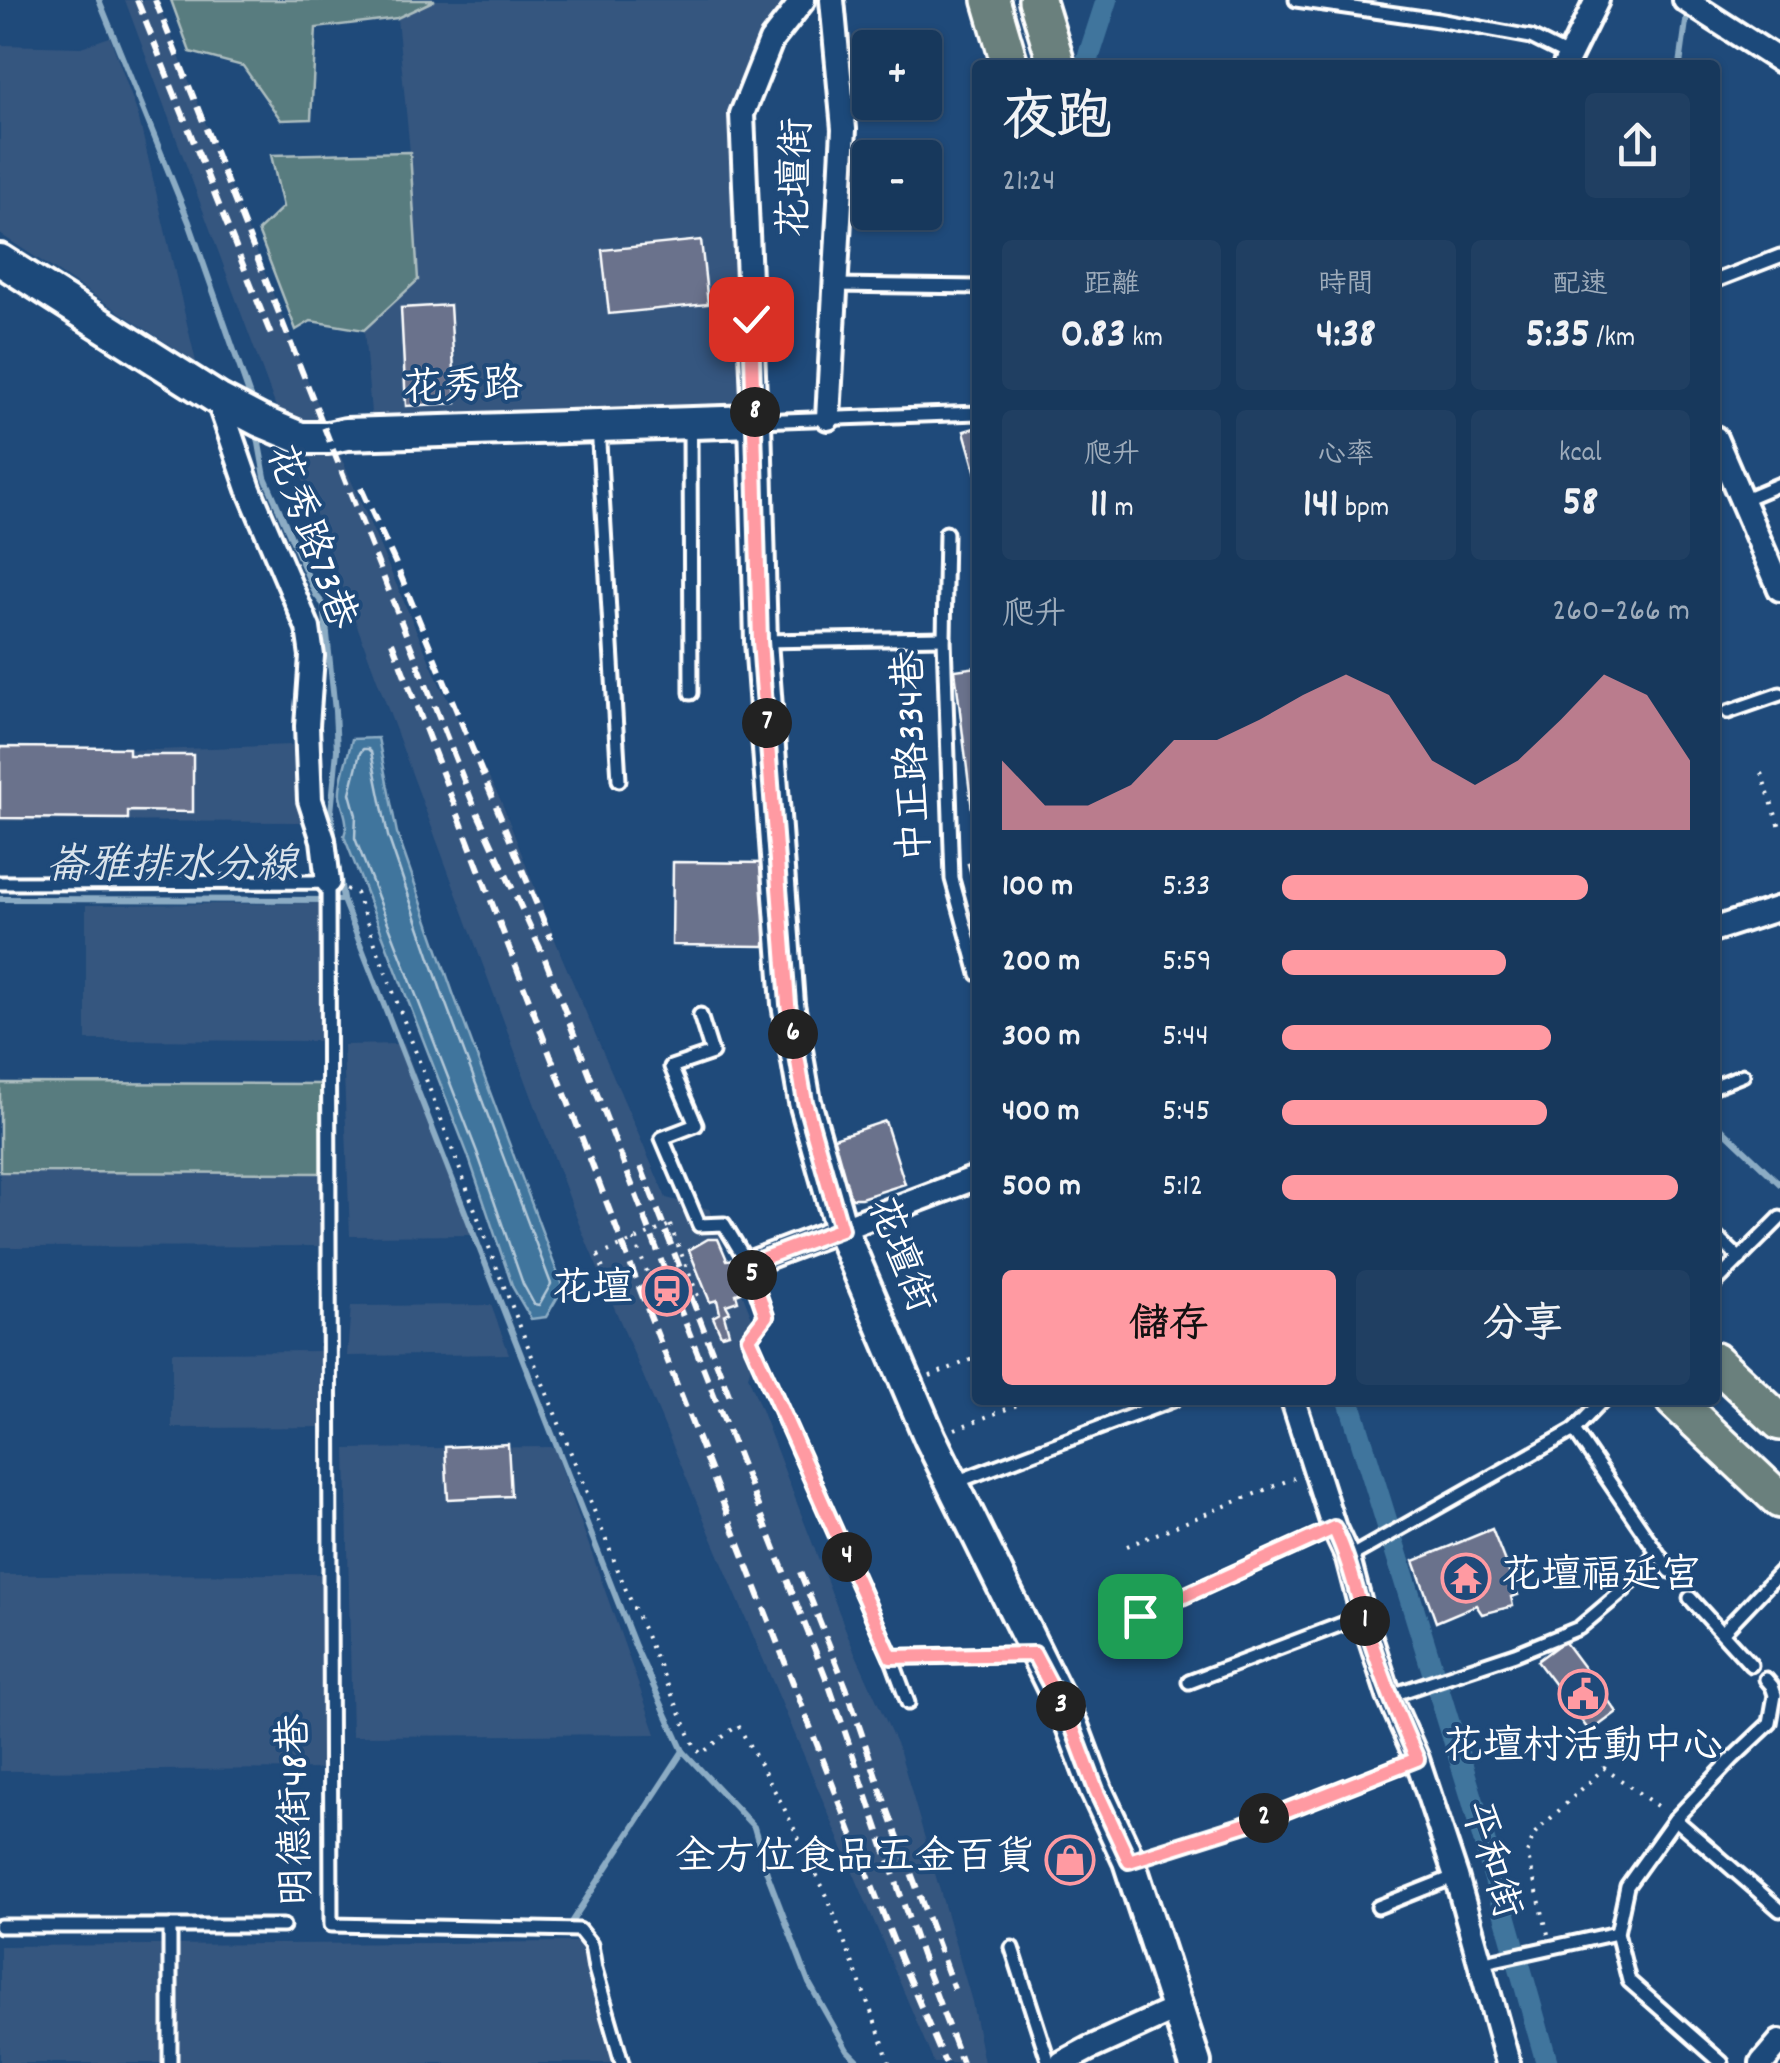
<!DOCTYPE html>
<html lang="zh-TW">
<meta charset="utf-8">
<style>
body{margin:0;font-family:Dekko,"LXGW WenKai TC",sans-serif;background:#203f62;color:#f1f3f6;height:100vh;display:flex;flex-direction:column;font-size:38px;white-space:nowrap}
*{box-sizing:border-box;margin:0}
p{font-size:32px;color:#9eacbb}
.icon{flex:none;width:55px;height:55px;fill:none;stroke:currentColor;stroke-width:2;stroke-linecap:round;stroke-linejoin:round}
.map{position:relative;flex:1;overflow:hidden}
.panel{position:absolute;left:972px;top:60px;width:748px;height:1345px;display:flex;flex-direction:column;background:#17385c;border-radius:10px;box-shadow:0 2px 8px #0004,0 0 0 2px #365272}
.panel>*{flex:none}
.buttons{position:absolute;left:852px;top:30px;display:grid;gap:20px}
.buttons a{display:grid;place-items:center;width:90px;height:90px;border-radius:10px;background:#17385c;box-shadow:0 2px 8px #0004,0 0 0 2px #365272;font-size:50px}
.pin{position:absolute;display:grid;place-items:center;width:85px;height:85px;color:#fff;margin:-42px;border-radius:20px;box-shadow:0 5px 15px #0006}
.km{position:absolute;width:50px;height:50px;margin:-25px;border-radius:50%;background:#222;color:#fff;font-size:28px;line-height:50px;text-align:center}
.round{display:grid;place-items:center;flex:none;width:105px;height:105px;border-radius:10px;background:#203f62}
.summary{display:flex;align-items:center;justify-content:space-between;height:170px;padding:0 30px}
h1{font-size:55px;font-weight:700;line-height:75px}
.metrics{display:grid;grid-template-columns:repeat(3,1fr);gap:15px;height:170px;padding:10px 30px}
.metrics div{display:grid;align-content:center;border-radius:10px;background:#203f62;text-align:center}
.metrics b{font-size:42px;font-weight:700}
.metrics small{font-size:28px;font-weight:400}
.metrics p{font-size:28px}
.chart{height:280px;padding:20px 30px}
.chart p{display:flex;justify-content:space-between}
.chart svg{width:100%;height:180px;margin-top:10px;fill:#ff9aa2;opacity:.7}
.action{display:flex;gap:20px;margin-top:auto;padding:20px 30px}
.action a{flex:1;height:115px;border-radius:10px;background:#ff9aa2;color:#111;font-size:40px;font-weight:700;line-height:115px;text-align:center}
.action a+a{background:#203f62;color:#f1f3f6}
ul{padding:0 30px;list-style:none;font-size:32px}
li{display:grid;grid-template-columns:160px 120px 1fr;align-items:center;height:75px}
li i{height:25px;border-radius:12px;background:#ff9aa2}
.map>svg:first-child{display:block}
.built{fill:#36567f}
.green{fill:#597b7f;stroke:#acbdbf;stroke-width:2.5}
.water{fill:#40759d;stroke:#8cacc4;stroke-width:2.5}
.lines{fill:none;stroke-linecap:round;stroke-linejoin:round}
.shore{stroke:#b3c8d8;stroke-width:2.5}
.stream{stroke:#8cacc4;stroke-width:6}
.canal{stroke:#40759d;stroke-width:22}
.building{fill:#6a728c;stroke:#fff;stroke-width:2.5}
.lane-casing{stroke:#fff;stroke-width:19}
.street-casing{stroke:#fff;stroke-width:30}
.secondary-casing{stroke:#fff;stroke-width:38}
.primary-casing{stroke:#fff;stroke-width:42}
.path{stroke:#fff;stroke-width:4;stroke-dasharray:2.5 8;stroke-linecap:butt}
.lane{stroke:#1f4a7a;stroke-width:11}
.street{stroke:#1f4a7a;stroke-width:22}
.secondary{stroke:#1f4a7a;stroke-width:30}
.primary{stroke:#6a807d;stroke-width:35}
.rail{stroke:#fff;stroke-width:6;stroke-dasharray:15 8;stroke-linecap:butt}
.path-bridge{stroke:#fff;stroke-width:4;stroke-dasharray:2.5 8;stroke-linecap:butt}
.route-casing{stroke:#fff;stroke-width:20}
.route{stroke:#ff9aa2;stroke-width:12}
.labels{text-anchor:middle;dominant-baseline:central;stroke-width:8;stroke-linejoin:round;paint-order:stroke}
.street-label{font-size:40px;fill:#fff;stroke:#1f4a7a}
.poi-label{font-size:40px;fill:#fff;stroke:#1f4a7a;text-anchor:end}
.water-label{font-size:42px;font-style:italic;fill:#d9e3eb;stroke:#1f4a7a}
</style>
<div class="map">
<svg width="1780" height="2063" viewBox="0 0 1780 2063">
<rect width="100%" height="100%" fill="#1f4a7a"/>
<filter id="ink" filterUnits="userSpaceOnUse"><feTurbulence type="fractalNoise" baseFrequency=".01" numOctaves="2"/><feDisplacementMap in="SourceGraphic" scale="20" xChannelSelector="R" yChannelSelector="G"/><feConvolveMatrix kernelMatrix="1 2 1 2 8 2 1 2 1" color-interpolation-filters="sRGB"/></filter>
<g filter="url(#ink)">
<g class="built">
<path d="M 125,0 L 157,0 L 304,372 L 440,685 L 501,801 L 561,955 L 666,1198 L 709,1209 L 760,1338 L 748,1376 L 852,1646 L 900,1752 L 972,2002 L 984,2063 L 934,2063 L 579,1224 Z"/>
<path d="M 435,0 L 807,0 L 797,13 L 751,103 L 744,412 L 372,425 L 364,330 L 418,280 L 410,152 L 397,18 Z"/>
<path d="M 110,37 L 138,115 L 196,362 L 0,234 L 0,45 L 81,47 Z"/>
<path d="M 292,745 L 307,822 L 0,821 L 0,746 L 156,750 Z"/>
<path d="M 323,903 L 324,1041 L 86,1040 L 86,905 Z"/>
<path d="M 404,1044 L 473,1235 L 350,1236 L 343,1045 Z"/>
<path d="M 0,1172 L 324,1173 L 325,1246 L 0,1247 Z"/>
<path d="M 491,1305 L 509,1354 L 347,1356 L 351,1306 Z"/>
<path d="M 325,1351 L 326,1427 L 172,1428 L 172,1352 Z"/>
<path d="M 554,1447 L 656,1734 L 352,1736 L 346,1449 Z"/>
<path d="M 326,1574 L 327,1769 L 0,1771 L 0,1575 Z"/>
<path d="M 582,1942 L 614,2063 L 0,2063 L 0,1946 Z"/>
</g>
<g class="green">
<path d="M 171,0 L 435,0 L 397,18 L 316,28 L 311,119 L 281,120 L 243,66 L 190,52 Z"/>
<path d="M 410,152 L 418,280 L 364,330 L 311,321 L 296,330 L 258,231 L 283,207 L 271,155 Z"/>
<path d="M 0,1083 L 324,1084 L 324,1173 L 0,1172 Z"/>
</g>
<path class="water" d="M 378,738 L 397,833 L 453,993 L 563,1288 L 546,1317 L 531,1319 L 513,1288 L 468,1155 L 344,836 C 350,820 342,811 340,796 C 338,782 349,754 352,739 Z"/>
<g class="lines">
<path class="shore" d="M 363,749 L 368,749 L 371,752 L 388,836 L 443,996 L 551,1284 L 539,1305 L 534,1304 L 523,1284 L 477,1152 L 355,838 L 356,815 L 350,793 L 360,753 Z"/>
<g class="stream">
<path d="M 99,0 L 189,222 L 253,405"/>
<path d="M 1680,65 L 1688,7"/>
<path d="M 257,432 L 265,477 L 316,595 L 324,605 L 335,711 L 337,750 L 331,813 L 343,900 L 635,1646 L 683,1751 L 572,1921"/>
<path d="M 0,899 L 343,900"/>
<path d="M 1715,1122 L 1780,1184"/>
<path d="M 683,1751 L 754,1827 L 767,1873 L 809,1983 L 847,2050 L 860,2063"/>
</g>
<g class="canal">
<path d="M 1086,65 L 1107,0"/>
<path d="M 1349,1400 L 1472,1798 L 1547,2063"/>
</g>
</g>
<g class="building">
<path d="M 701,240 L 708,304 L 609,314 L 602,250 Z"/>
<path d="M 450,305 L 456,403 L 406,406 L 401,308 Z"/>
<path d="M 978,427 L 978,481 L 964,431 Z"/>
<path d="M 978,667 L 978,818 L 973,818 L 955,670 Z"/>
<path d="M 0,747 L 129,748 L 129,755 L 193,755 L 193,812 L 128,811 L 128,819 L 0,818 Z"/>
<path d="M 978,861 L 978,897 L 968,864 Z"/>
<path d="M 673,862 L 766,863 L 765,946 L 672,945 Z"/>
<path d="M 885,1121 L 905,1184 L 861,1198 L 853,1198 L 844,1191 L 828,1140 Z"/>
<path d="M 708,1239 L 718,1239 L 727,1260 L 735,1259 L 746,1290 L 736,1294 L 738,1301 L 726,1305 L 730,1312 L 724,1315 L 729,1333 L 721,1335 L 713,1317 L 720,1313 L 717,1300 L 710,1302 L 689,1250 Z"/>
<path d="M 508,1444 L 511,1496 L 448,1499 L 445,1447 Z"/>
<path d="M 1492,1529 L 1518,1595 L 1511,1597 L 1513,1606 L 1482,1614 L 1476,1605 L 1436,1622 L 1414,1561 Z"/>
<path d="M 1564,1641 L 1617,1712 L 1590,1732 L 1537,1661 Z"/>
</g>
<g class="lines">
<g class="lane-casing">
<g id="lane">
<path d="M 1296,0 L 1438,20 L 1531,37 L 1569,56"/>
<path d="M 1715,281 L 1780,256"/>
<path d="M 835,285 L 978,287"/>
<path d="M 757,421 L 978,413"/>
<path d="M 598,426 L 619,780"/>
<path d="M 690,427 L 691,693"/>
<path d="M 1742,500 L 1780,484"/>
<path d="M 946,533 L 944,638 L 952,879 L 978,974"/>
<path d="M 763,641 L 944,638"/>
<path d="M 1728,712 L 1780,694"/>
<path d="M 0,883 L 328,882 L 331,1925 L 579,1930 L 591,1945 L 595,1969 L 622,2063"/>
<path d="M 700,1015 L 712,1053 L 671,1067 L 696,1125 L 662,1138 L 699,1225 L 724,1224 L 748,1264 L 766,1316 L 749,1338 L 891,1657 L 908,1703"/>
<path d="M 1715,1086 L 1743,1075"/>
<path d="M 1715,1235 L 1740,1259"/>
<path d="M 1715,1283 L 1780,1218"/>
<path d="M 1574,1430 L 1670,1571"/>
<path d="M 953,1483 L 1173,1400"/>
<path d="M 1348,1558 L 1574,1430 L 1603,1400"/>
<path d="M 1690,1598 L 1751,1665"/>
<path d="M 1140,1616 L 1334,1528"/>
<path d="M 1722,1633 L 1780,1572"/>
<path d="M 891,1657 L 1034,1654"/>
<path d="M 1189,1682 L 1363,1616"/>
<path d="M 1389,1696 L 1515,1654 L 1579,1628 L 1624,1590 L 1656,1553"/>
<path d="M 1272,1816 L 1417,1759"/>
<path d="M 1675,1819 L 1780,1910"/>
<path d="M 1378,1907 L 1456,1876"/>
<path d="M 0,1926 L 170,1926 L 170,2063"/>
<path d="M 170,1926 L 283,1926"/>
<path d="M 1012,1948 L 1049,2063"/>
<path d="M 1480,1963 L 1617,1933"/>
<path d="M 1722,2063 L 1629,1981 L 1617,1933 L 1627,1886 L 1675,1819 L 1733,1758 L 1770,1723 L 1775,1695 L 1772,1686 L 1766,1679"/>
</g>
</g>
<g class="street-casing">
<g id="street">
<path d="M 1685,0 L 1780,61"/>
<path d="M 1565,65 L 1597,0"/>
<path d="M 218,399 L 249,489 L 308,628 L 312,656 L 307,726 L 310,800 L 323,840 L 328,882"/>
<path d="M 828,418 L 844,129 L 832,0"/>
<path d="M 755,421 L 742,114 L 771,41 L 803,0"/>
<path d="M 1715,438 L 1780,589"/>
<path d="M 1715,929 L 1780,908"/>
<path d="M 748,1264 L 978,1177"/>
<path d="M 1293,1400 L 1334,1528 L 1348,1558 L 1363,1616 L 1389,1696 L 1417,1759 L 1456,1876 L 1508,2063"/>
<path d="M 1062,2063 L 1088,2049 L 1178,2008"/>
<path d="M 1762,2063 L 1780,2042"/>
</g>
</g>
<g class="secondary-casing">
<path id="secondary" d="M 0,260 L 218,399 L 260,421 L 301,438 L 328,438 L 346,434 L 755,421 L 761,641 L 788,1004 L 805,1102 L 841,1229 L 930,1438 L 1072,1726 L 1096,1790 L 1129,1861 L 1195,2063"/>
</g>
<g class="primary-casing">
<g id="primary">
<path d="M 991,0 L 1010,65"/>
<path d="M 1037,0 L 1057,65"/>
<path d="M 1715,1361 L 1780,1422"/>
<path d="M 1674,1400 L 1780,1500"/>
</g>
</g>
<g class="path">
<path d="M 1761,773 L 1780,827"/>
<path d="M 346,889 L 356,893 L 501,1279 L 626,1590 L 695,1747 L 701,1754 L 738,1725 L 782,1804 L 827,1896 L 883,2043 L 889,2063"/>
<path d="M 670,1225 L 698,1296 L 706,1292"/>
<path d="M 634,1240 L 650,1279"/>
<path d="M 598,1256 L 615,1300"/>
<path d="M 930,1376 L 978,1357"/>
<path d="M 955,1429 L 1030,1400"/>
<path d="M 1127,1546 L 1294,1478"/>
<path d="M 1152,1854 L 1258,1820"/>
<path d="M 1548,1934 L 1527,1853 L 1535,1833 L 1604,1768 L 1661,1809"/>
</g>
<use href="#lane" class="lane"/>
<use href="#street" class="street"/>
<use href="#secondary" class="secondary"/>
<use href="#primary" class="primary"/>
<g class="rail">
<path d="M 137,0 L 271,335"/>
<path d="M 155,0 L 472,801 L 545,959 L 676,1299 L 830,1688 L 921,1955 L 962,2063"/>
<path d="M 361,488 L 395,562 L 551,939"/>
<path d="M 392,642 L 647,1308 L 901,1960 L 945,2063"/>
<path d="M 641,1167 L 731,1400"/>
<path d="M 800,1572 L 846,1687 L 883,1797 L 954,1989"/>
</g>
<path class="path-bridge" d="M 598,1256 L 670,1225"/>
</g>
</g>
<g class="lines" filter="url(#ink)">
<g class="route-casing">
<path id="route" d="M 751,319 L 760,641 L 788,1004 L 805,1102 L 841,1229 L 748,1264 L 766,1316 L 749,1338 L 891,1657 L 1034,1654 L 1072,1726 L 1096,1790 L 1129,1861 L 1272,1816 L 1417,1759 C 1396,1712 1378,1667 1364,1618 C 1355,1587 1348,1557 1334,1528 L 1140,1616"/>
</g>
<use href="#route" class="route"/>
</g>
<defs>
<g id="station-ring" transform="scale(2.5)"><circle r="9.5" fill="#1f4a7a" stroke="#ff9aa2" stroke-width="1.5"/><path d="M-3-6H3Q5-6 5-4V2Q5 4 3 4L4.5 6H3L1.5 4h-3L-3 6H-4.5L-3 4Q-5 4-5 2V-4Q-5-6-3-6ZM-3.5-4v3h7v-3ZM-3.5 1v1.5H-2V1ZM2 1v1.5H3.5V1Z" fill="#ff9aa2"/></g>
<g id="temple-ring" transform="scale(2.5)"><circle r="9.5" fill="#1f4a7a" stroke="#ff9aa2" stroke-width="1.5"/><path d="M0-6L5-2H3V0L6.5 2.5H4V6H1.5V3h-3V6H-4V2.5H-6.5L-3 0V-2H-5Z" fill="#ff9aa2"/></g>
<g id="civic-ring" transform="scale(2.5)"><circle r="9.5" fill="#1f4a7a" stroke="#ff9aa2" stroke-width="1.5"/><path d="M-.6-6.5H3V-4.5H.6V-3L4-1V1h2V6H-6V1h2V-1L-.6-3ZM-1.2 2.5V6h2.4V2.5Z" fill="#ff9aa2"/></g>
<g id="shop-ring" transform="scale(2.5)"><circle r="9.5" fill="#1f4a7a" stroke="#ff9aa2" stroke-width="1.5"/><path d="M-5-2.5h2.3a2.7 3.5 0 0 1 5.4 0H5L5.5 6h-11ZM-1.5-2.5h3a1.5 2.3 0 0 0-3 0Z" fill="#ff9aa2"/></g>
</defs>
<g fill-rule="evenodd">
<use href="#station-ring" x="667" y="1291"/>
<use href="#temple-ring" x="1466" y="1578"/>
<use href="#civic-ring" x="1583" y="1694"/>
<use href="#shop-ring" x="1070" y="1860"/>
</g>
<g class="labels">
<g class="street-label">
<text transform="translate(799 178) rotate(-88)">花壇街</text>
<text transform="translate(463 390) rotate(-2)">花秀路</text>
<text transform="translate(308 538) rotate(70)">花秀路73巷</text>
<text transform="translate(916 756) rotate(-92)">中正路334巷</text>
<text transform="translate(898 1256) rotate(69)">花壇街</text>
<text transform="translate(299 1810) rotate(-91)">明德街48巷</text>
<text transform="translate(1488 1861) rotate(73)">平和街</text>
</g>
<g class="poi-label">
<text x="632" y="1291">花壇</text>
<text x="1501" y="1578" text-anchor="start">花壇福延宮</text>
<text x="1583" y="1749" text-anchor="middle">花壇村活動中心</text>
<text x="1035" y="1860">全方位食品五金百貨</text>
</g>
<g class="water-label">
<text x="172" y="869">崙雅排水分線</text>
</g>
</g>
</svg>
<div class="buttons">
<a>+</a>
<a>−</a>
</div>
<div class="pin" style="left:1140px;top:1616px;background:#1e9e55"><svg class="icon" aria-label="arrive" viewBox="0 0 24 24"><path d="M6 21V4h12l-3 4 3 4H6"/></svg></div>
<div class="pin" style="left:751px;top:319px;background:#d93025"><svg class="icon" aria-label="check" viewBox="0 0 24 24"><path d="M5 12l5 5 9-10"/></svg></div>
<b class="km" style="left:1365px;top:1621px">1</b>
<b class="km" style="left:1264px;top:1818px">2</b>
<b class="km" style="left:1061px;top:1706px">3</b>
<b class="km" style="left:847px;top:1557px">4</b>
<b class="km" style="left:752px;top:1275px">5</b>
<b class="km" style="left:793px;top:1034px">6</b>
<b class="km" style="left:767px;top:723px">7</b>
<b class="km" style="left:755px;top:412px">8</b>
<section class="panel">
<div class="summary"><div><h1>夜跑</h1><p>21:24</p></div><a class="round"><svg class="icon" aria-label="share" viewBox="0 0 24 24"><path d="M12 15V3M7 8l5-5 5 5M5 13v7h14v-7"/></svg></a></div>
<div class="metrics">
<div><p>距離</p><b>0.83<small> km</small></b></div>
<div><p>時間</p><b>4:38</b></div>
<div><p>配速</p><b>5:35<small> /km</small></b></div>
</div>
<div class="metrics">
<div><p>爬升</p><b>11<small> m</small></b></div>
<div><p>心率</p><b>141<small> bpm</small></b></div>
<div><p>kcal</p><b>58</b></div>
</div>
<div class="chart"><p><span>爬升</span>260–266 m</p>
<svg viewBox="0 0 160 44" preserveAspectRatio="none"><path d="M0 44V27L10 38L20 38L30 33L40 22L50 22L60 17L70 11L80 6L90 11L100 27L110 33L120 27L130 17L140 6L150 11L160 27V44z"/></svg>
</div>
<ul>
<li><b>100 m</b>5:33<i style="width:75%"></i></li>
<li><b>200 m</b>5:59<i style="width:55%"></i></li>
<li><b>300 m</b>5:44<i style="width:66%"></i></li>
<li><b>400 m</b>5:45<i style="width:65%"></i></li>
<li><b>500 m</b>5:12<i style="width:97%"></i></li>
</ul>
<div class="action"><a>儲存</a><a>分享</a></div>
</section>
</div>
